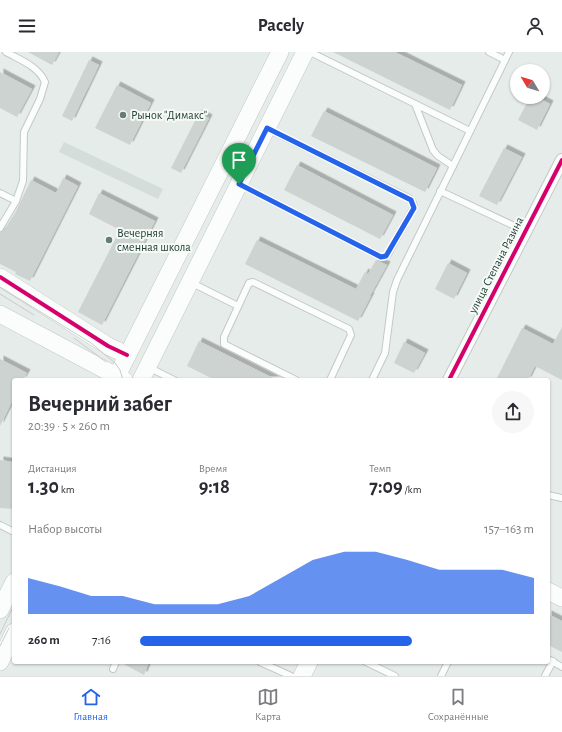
<!DOCTYPE html>
<html lang="ru">
<meta charset="utf-8">
<style>
body{margin:0;font-family:"Alegreya Sans",sans-serif;background:#f7f7f7;color:#2b2b33;height:100vh;display:flex;flex-direction:column;font-size:15px;white-space:nowrap}
*{box-sizing:border-box;margin:0}
p{font-size:13px;color:#7c7c81}
.icon{flex:none;width:22px;height:22px;fill:none;stroke:currentColor;stroke-width:2;stroke-linecap:round;stroke-linejoin:round}
.map{position:relative;flex:1;overflow:hidden}
.panel{position:absolute;left:12px;top:326px;width:538px;height:286px;display:flex;flex-direction:column;background:#fff;border-radius:4px;box-shadow:0 1px 3px #0004}
.panel>*{flex:none}
.needle{width:26px;rotate:308deg}
.buttons{position:absolute;left:510px;top:12px;display:grid;gap:8px}
.buttons a{display:grid;place-items:center;width:40px;height:40px;border-radius:50%;background:#fff;box-shadow:0 1px 3px #0004;font-size:20px}
.pin{position:absolute;display:grid;place-items:center;width:34px;height:34px;color:#fff;margin:-41px -17px;border-radius:50% 50% 50% 0;rotate:-45deg;box-shadow:0 0 4px #0007}
.pin .icon{rotate:45deg}
.round{display:grid;place-items:center;flex:none;width:42px;height:42px;border-radius:21px;background:#f7f7f7}
.summary{display:flex;align-items:center;justify-content:space-between;height:68px;padding:0 16px}
h1{font-size:22px;font-weight:700;line-height:30px}
.metrics{display:grid;grid-template-columns:repeat(3,1fr);gap:6px;height:68px;padding:4px 16px}
.metrics div{display:grid;align-content:center}
.metrics b{font-size:20px;font-weight:700}
.metrics small{font-size:11px;font-weight:400}
.metrics p{font-size:11px}
.chart{height:112px;padding:8px 16px}
.chart p{display:flex;justify-content:space-between}
.chart svg{width:100%;height:72px;margin-top:4px;fill:#2563eb;opacity:.7}
ul{padding:0 16px;list-style:none;font-size:13px}
li{display:grid;grid-template-columns:64px 48px 1fr;align-items:center;height:30px}
li i{height:10px;border-radius:5px;background:#2563eb}
header{display:flex;justify-content:space-between;align-items:center;height:52px;padding:0 16px;background:#fff;font-size:18px;font-weight:700}
.tabs{display:flex;justify-content:space-around;align-items:center;height:56px;border-top:1px solid #e1e1e2;background:#fff;font-size:11px;color:#7c7c81}
.tabs a{display:grid;justify-items:center;gap:2px}
.tabs .current{color:#2563eb}
.map>svg:first-child{display:block}
.built{fill:#d4ddd9}
.building{fill:#cdd3d0;filter:url(#shadow)}
.lines{fill:none;stroke-linecap:round;stroke-linejoin:round}
.lane-casing{stroke:#c3c9c6;stroke-width:8}
.street-casing{stroke:#c3c9c6;stroke-width:14}
.secondary-casing{stroke:#c2c9c6;stroke-width:18}
.lane{stroke:#fbfcfc;stroke-width:6}
.street{stroke:#fbfcfc;stroke-width:12}
.secondary{stroke:#fbfcfc;stroke-width:17}
.tram{stroke:#c8ccca;stroke-width:1}
.cycleway-casing{stroke:#f5faf7;stroke-width:6}
.cycleway{stroke:#d6006c;stroke-width:4}
.route-casing{stroke:#fff;stroke-width:8}
.route{stroke:#2563eb;stroke-width:5}
.poi-dot{fill:#677c75;stroke:#f5faf7;stroke-width:1.5}
.labels{text-anchor:middle;dominant-baseline:central;stroke-width:4;stroke-linejoin:round;paint-order:stroke}
.poi-label{font-size:12px;fill:#234036;stroke:#f5faf7;text-anchor:start}
.street-label{font-size:12px;fill:#234036;stroke:#f5faf7}
</style>
<header><svg class="icon" aria-label="menu" viewBox="0 0 24 24"><path d="M4 6h16M4 12h16M4 18h16"/></svg>Pacely<svg class="icon" aria-label="person" viewBox="0 0 24 24"><circle cx="12" cy="8" r="4"/><path d="M4 21q1-7 8-7t8 7"/></svg></header>
<div class="map">
<svg width="562" height="624" viewBox="0 0 562 624">
<defs>
<filter id="shadow"><feDropShadow dx="3.5" dy="-3.5" stdDeviation="0" flood-color="#0004"/></filter>
</defs>
<rect width="100%" height="100%" fill="#e6ece9"/>
<path class="built" d="M 64,90 L 163,137 L 158,147 L 59,100 Z"/>
<g class="building">
<path d="M 28,0 L 59,0 L 52,13 Z"/>
<path d="M 333,0 L 395,0 L 462,33 L 450,58 Z"/>
<path d="M 89,8 L 99,13 L 72,69 L 62,64 Z"/>
<path d="M 0,20 L 32,37 L 17,65 L 0,56 Z"/>
<path d="M 117,33 L 151,51 L 130,93 L 95,76 Z"/>
<path d="M 530,45 L 537,45 L 550,52 L 537,78 L 518,68 Z"/>
<path d="M 324,59 L 437,116 L 425,140 L 311,84 Z"/>
<path d="M 199,61 L 209,66 L 181,121 L 171,116 Z"/>
<path d="M 504,96 L 522,105 L 497,153 L 479,144 Z"/>
<path d="M 297,113 L 393,163 L 380,187 L 284,138 Z"/>
<path d="M 63,126 L 78,134 L 30,229 L 15,222 L 16,220 L 0,212 L 0,180 L 4,178 L 15,161 L 31,128 L 56,141 Z"/>
<path d="M 99,141 L 155,169 L 102,273 L 78,260 L 120,178 L 89,162 Z"/>
<path d="M 257,188 L 356,237 L 365,220 L 368,222 L 376,208 L 387,213 L 370,244 L 371,244 L 358,269 L 245,212 Z"/>
<path d="M 448,211 L 467,221 L 454,247 L 435,237 Z"/>
<path d="M 562,275 L 562,328 L 535,314 L 528,328 L 496,328 L 522,276 L 553,292 Z"/>
<path d="M 199,289 L 277,328 L 215,328 L 187,314 Z"/>
<path d="M 404,290 L 425,301 L 414,321 L 394,311 Z"/>
<path d="M 0,307 L 27,321 L 23,328 L 14,328 L 14,346 L 0,374 Z"/>
<path d="M 0,408 L 14,410 L 14,457 L 0,456 Z"/>
<path d="M 548,562 L 562,569 L 562,600 L 548,593 Z"/>
<path d="M 120,610 L 149,610 L 144,623 Z"/>
</g>
<g class="lines">
<g class="lane-casing">
<g id="lane">
<path d="M 6,0 C 20,8 38,14 45,30 L 40,47 L 24,80 L 23,129 L 16,149"/>
<path d="M 310,0 L 470,79"/>
<path d="M 489,0 L 505,8"/>
<path d="M 415,52 L 433,98 L 438,104 L 453,114"/>
<path d="M 241,133 L 381,205 L 385,205 L 388,202 L 414,155 L 413,151 L 409,146 L 268,77"/>
<path d="M 440,139 L 525,179"/>
<path d="M 0,141 L 16,149 L 0,176"/>
<path d="M 190,230 L 238,254"/>
<path d="M 148,315 L 174,328"/>
<path d="M 296,328 L 224,292 L 224,285 L 249,231 L 253,230 L 349,277 L 351,283 L 330,328"/>
<path d="M 372,328 L 385,301 L 393,240 L 397,228 L 509,0"/>
<path d="M 548,443 L 562,446"/>
<path d="M 0,473 L 14,480"/>
<path d="M 548,607 L 562,615"/>
<path d="M 260,610 L 291,624"/>
<path d="M 366,610 L 395,624"/>
<path d="M 113,617 L 116,610"/>
<path d="M 441,624 L 448,610"/>
<path d="M 545,624 L 553,609"/>
</g>
</g>
<g class="street-casing">
<path id="street" d="M 449,328 L 562,108"/>
</g>
<g class="secondary-casing">
<g id="secondary">
<path d="M 0,225 L 108,294 L 127,303"/>
<path d="M 0,262 L 124,328"/>
<path d="M 115,328 L 280,0"/>
<path d="M 141,328 L 305,0"/>
<path d="M 548,539 L 562,546"/>
<path d="M 0,558 L 14,530"/>
<path d="M 0,610 L 14,580"/>
<path d="M 302,624 L 309,610"/>
</g>
</g>
<use href="#lane" class="lane"/>
<use href="#street" class="street"/>
<use href="#secondary" class="secondary"/>
<g class="tram">
<path d="M 0,235 L 91,291 L 115,311 L 120,318 L 123,328"/>
<path d="M 0,242 L 34,263"/>
<path d="M 74,286 L 106,310"/>
<path d="M 0,582 L 14,553"/>
<path d="M 0,594 L 9,576"/>
</g>
<g class="cycleway-casing">
<g id="cycleway">
<path d="M 0,225 L 108,294 L 127,303"/>
<path d="M 449,328 L 562,108"/>
</g>
</g>
<use href="#cycleway" class="cycleway"/>
</g>
<g class="lines">
<g class="route-casing">
<path id="route" d="M 267,76 L 411,148 L 414,156 L 386,204 L 381,205 L 239,132 Z"/>
</g>
<use href="#route" class="route"/>
</g>
<g class="poi-dot">
<circle cx="123" cy="63" r="4"/>
<circle cx="109" cy="188" r="4"/>
</g>
<g class="labels">
<g class="poi-label">
<text x="131" y="63">Рынок "Димакс"</text>
<text x="117" y="181">Вечерняя<tspan x="117" dy="14">сменная школа</tspan></text>
</g>
<g class="street-label">
<text transform="translate(496 213) rotate(-63)">улица Степана Разина</text>
</g>
</g>
</svg>
<div class="buttons">
<a><svg class="needle" viewBox="-14 -14 28 28"><path d="M0-13l5 13h-10z" fill="#e53935"/><path d="M0 13l5-13h-10z" fill="#7c7c81"/></svg></a>
</div>
<div class="pin" style="left:239px;top:132px;background:#1e9e55"><svg class="icon" aria-label="arrive" viewBox="0 0 24 24"><path d="M6 21V4h12l-3 4 3 4H6"/></svg></div>
<section class="panel">
<div class="summary"><div><h1>Вечерний забег</h1><p>20:39 · 5 × 260 m</p></div><a class="round"><svg class="icon" aria-label="share" viewBox="0 0 24 24"><path d="M12 15V3M7 8l5-5 5 5M5 13v7h14v-7"/></svg></a></div>
<div class="metrics">
<div><p>Дистанция</p><b>1.30<small> km</small></b></div>
<div><p>Время</p><b>9:18</b></div>
<div><p>Темп</p><b>7:09<small> /km</small></b></div>
</div>
<div class="chart"><p><span>Набор высоты</span>157–163 m</p>
<svg viewBox="0 0 160 44" preserveAspectRatio="none"><path d="M0 44V22L10 27L20 33L30 33L40 38L50 38L60 38L70 33L80 22L90 11L100 6L110 6L120 11L130 17L140 17L150 17L160 22V44z"/></svg>
</div>
<ul>
<li><b>260 m</b>7:16<i style="width:69%"></i></li>
</ul>
</section>
</div>
<nav class="tabs">
<a class="current"><svg class="icon" aria-label="home" viewBox="0 0 24 24"><path d="M3 11l9-7 9 7M6 9v11h12V9"/></svg>Главная</a>
<a><svg class="icon" aria-label="map" viewBox="0 0 24 24"><path d="M3 6l6-2 6 2 6-2v14l-6 2-6-2-6 2zM9 4v14M15 6v14"/></svg>Карта</a>
<a><svg class="icon" aria-label="saved" viewBox="0 0 24 24"><path d="M7 4h10v16l-5-4-5 4z"/></svg>Сохранённые</a>
</nav>
